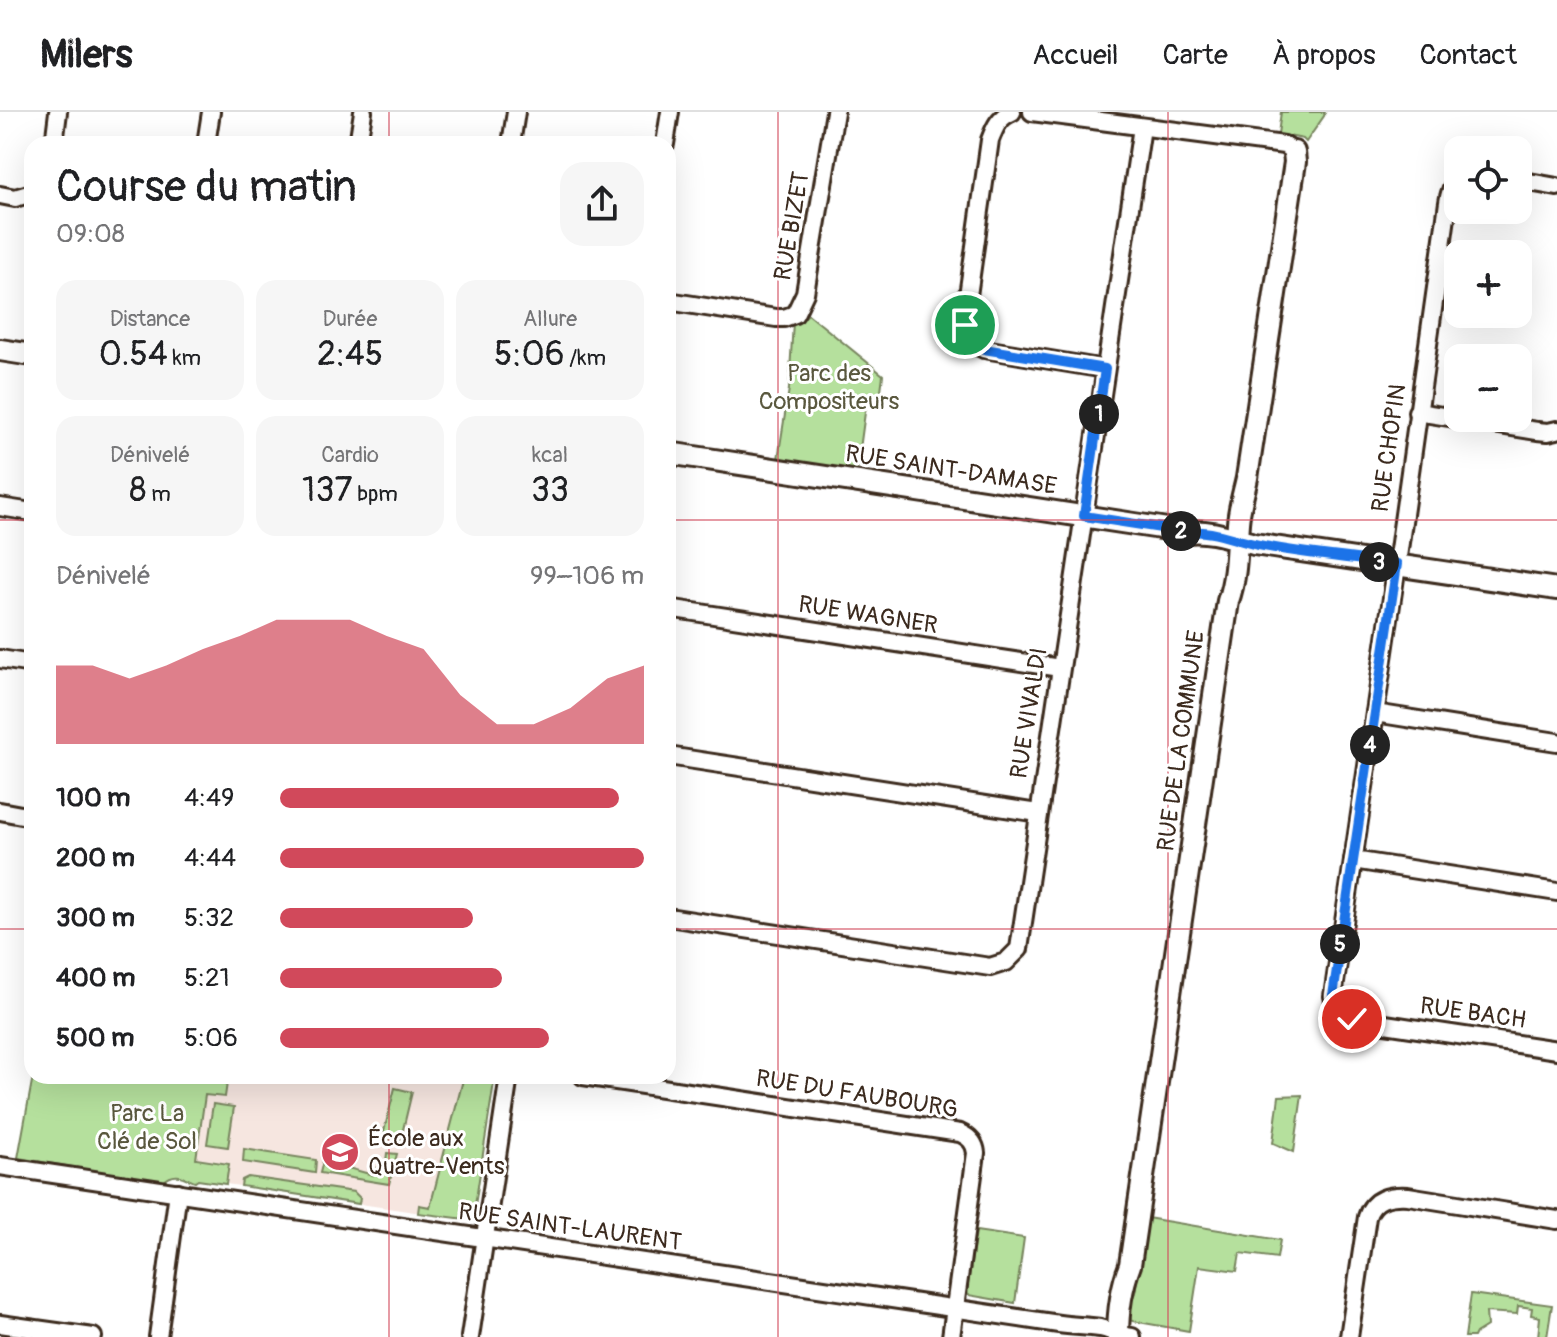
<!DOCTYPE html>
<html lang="fr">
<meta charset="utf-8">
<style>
body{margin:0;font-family:Pangolin,sans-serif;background:#f6f6f6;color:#202124;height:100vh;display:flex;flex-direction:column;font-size:30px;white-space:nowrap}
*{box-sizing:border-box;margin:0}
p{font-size:26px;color:#757577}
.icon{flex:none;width:44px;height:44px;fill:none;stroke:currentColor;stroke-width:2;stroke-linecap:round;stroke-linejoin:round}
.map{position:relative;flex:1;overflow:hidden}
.drawer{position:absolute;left:24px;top:24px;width:652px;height:948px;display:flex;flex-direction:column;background:#fff;border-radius:24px;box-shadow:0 8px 32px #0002}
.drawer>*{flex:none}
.fabs{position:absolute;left:1444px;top:24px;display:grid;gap:16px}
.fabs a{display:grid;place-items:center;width:88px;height:88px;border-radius:16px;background:#fff;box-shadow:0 8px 32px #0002;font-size:40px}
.pin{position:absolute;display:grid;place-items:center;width:68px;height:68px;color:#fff;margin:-34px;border:4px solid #fff;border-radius:50%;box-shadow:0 2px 8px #0007}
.km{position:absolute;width:40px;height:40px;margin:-20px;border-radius:50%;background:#222;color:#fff;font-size:22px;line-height:40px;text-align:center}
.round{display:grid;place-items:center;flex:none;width:84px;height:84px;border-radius:24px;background:#f6f6f6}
.headline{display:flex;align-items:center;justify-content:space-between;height:136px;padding:0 32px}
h1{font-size:44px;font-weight:600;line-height:60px}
.metrics{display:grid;grid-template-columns:repeat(3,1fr);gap:12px;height:136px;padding:8px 32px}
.metrics div{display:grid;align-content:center;border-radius:20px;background:#f6f6f6;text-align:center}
.metrics b{font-size:34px;font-weight:600}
.metrics small{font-size:22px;font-weight:400}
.metrics p{font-size:22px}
.chart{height:224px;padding:16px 32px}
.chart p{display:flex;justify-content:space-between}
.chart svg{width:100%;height:144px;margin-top:8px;fill:#d1495b;opacity:.7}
ul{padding:0 32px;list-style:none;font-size:26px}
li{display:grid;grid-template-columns:128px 96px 1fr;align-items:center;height:60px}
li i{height:20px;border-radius:10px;background:#d1495b}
header{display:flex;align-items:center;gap:48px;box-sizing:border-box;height:112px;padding:0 40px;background:#fff;border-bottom:2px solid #e0e0e0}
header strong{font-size:38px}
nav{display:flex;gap:44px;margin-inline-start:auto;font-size:28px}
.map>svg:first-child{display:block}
.built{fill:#f6e6e0}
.green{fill:#b5e09d;stroke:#78855e;stroke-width:2}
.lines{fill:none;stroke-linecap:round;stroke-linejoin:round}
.minor-casing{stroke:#3b2a1e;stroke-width:22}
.tertiary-casing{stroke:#3b2a1e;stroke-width:26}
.minor{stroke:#fff;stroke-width:16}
.tertiary{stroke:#fff;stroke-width:20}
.route-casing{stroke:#fff;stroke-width:16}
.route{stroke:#1a73e8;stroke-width:10}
.grid{fill:none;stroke:#d1495b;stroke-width:2;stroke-opacity:0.55}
.labels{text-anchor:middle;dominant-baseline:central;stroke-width:6;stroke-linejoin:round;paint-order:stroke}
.street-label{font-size:24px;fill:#3b2a1e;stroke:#fff}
.park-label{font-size:24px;fill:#5a583e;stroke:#fff}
.poi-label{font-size:24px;fill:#3b2a1e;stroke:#fff;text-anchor:start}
</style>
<header>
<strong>Milers</strong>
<nav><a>Accueil</a><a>Carte</a><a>À propos</a><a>Contact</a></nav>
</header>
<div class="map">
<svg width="1557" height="1225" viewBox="0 0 1557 1225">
<rect width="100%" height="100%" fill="#fff"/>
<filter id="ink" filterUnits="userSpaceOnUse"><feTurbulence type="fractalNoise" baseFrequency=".0125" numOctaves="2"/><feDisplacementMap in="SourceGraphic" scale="16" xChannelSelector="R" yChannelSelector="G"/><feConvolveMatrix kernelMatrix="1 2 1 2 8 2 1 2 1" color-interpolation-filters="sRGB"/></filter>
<g filter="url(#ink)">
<path class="built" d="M 228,964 L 495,964 L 474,1100 L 466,1107 L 461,1107 L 226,1072 L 229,1052 L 196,1047 L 205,982 Z"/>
<g class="green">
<path d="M 1281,0 L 1325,0 L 1324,4 L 1306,30 L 1303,27 L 1278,22 Z"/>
<path d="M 808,202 L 883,263 L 879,294 L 866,293 L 857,359 L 778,347 L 789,277 L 793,210 L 802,208 Z"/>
<path d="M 33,964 L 228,964 L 225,985 L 205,983 L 196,1047 L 229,1052 L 226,1072 L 198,1068 L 195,1070 C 183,1065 175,1059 163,1070 L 18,1046 Z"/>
<path d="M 464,964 L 495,964 L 474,1100 L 465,1107 L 418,1101 L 419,1093 L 430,1095 Z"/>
<path d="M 395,976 L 412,980 L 400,1030 L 382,1027 Z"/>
<path d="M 1302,983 L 1294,1040 L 1273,1031 L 1279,984 Z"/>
<path d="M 213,992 L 234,995 L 228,1035 L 207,1032 Z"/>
<path d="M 244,1037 L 316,1048 L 315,1061 L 243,1050 Z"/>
<path d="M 387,1041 L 397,1042 L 389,1072 L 320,1061 L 323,1049 L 373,1063 L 375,1056 L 385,1057 Z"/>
<path d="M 248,1065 L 354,1080 L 360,1086 L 359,1092 L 241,1074 L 242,1068 Z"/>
<path d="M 1147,1106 L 1280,1128 L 1277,1146 L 1240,1141 L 1237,1159 L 1199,1154 L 1189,1219 L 1127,1208 L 1129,1192 L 1135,1181 Z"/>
<path d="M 976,1119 L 1024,1126 L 1015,1191 L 968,1183 L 967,1178 Z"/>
<path d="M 1471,1182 L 1552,1193 L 1547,1225 L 1538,1225 L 1540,1205 L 1531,1203 L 1532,1196 L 1518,1194 L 1517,1202 L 1486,1200 L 1487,1214 L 1476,1221 L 1474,1225 L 1465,1225 Z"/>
</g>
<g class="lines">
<g class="minor-casing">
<g id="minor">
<path d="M 1012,0 C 999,5 995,15 990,28 L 965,205 C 964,221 969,231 984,237 L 1105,257"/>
<path d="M 1032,0 L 1284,33 L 1294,40"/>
<path d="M 54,32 L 58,0"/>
<path d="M 206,32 L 211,0"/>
<path d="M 358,32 L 363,0"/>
<path d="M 511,32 L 516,0"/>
<path d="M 665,32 L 670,0"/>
<path d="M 1458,68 C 1448,77 1448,92 1446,105 L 1397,452 L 1333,884 C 1335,895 1341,904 1352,907 L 1557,938"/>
<path d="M 1518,68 L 1557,75"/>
<path d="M 0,83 L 15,86 L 32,81"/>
<path d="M 668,189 L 776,206 L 784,206 L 795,202 L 805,181 L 835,0"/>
<path d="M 1417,300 L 1537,319 L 1548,320 L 1557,318"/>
<path d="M 0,395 L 32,400"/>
<path d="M 668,496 L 1060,556"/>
<path d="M 0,547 L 32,552"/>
<path d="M 1375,601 L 1557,630"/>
<path d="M 668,644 L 1038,701"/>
<path d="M 0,699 L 32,705"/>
<path d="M 1353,748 L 1557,780"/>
<path d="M 668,805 L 990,855 L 1006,850 L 1019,837 L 1142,15"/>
<path d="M 583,964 L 960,1021 C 969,1025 975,1030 976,1041 L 951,1225"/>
<path d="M 0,1054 L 1059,1212 C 1073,1214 1086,1214 1100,1216 C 1110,1218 1120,1223 1132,1225"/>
<path d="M 0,1212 L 93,1225"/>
<path d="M 158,1225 L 178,1080"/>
<path d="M 470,1225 L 509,964"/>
<path d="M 1349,1225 L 1367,1105 C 1373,1086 1389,1083 1408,1084 L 1557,1108"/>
</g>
</g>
<g class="tertiary-casing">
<g id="tertiary">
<path d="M 0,238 L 32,243"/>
<path d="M 668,341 L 1187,420 C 1209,417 1232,426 1254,432 L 1557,477"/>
<path d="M 1118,1225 C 1118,1201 1121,1176 1130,1153 L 1228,489 C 1237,463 1236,438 1238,411 C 1239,396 1244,380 1247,366 L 1295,50 L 1294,40"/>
</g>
</g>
<use href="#minor" class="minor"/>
<use href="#tertiary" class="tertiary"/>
</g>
</g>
<g class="lines" filter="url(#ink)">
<g class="route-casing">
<path id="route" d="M 965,213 C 967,226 972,232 984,237 L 1105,257 L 1084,404 L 1187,420 C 1210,417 1231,427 1254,432 C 1301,442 1350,446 1397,452 L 1333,884 C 1335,894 1341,904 1352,907"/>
</g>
<use href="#route" class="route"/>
</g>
<path class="grid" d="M 389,0 L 389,32M 778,0 L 778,1225M 1168,0 L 1168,1225M 0,408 L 32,408M 668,408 L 1557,408M 0,817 L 32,817M 668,817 L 1557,817M 389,964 L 389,1225"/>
<defs>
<g id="school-disc" transform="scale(2)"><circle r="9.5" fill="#d1495b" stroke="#fff"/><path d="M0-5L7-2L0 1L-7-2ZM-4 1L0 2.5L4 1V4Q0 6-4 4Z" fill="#fff"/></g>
</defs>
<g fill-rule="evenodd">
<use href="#school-disc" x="340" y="1040"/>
</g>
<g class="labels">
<g class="street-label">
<text transform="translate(792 114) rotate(-80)">RUE BIZET</text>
<text transform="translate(1389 336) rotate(-82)">RUE CHOPIN</text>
<text transform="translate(951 358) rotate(9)">RUE SAINT-DAMASE</text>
<text transform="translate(868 503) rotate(9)">RUE WAGNER</text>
<text transform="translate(1029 601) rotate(-81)">RUE VIVALDI</text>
<text transform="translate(1181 629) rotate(-82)">RUE DE LA COMMUNE</text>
<text transform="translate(1473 901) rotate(8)">RUE BACH</text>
<text transform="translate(857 982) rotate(9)">RUE DU FAUBOURG</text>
<text transform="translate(570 1115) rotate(8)">RUE SAINT-LAURENT</text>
</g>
<g class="park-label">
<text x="829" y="261">Parc des<tspan x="829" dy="28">Compositeurs</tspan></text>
<text x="147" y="1001">Parc La<tspan x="147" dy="28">Clé de Sol</tspan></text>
</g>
<g class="poi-label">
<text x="368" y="1026">École aux<tspan x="368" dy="28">Quatre-Vents</tspan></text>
</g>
</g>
</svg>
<div class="fabs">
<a><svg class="icon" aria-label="locate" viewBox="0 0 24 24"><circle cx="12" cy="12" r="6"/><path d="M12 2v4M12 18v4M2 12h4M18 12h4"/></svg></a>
<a>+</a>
<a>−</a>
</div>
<div class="pin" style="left:965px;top:213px;background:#1e9e55"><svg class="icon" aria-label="arrive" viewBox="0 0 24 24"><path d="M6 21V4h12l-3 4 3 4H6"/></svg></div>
<div class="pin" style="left:1352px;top:907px;background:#d93025"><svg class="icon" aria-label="check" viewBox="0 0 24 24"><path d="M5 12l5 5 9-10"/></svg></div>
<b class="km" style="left:1099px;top:302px">1</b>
<b class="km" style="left:1181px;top:419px">2</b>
<b class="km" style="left:1379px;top:450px">3</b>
<b class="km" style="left:1370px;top:633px">4</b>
<b class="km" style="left:1340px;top:832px">5</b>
<section class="drawer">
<div class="headline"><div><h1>Course du matin</h1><p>09:08</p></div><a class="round"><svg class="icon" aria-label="share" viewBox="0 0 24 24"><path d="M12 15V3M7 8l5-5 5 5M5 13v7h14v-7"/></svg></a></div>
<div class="metrics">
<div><p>Distance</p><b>0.54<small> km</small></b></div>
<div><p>Durée</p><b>2:45</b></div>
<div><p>Allure</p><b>5:06<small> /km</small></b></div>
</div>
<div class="metrics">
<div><p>Dénivelé</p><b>8<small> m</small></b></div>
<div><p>Cardio</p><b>137<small> bpm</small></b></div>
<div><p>kcal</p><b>33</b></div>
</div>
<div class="chart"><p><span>Dénivelé</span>99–106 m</p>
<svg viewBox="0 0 160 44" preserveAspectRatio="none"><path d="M0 44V20L10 20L20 24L30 20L40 15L50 11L60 6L70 6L80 6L90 11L100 15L110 29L120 38L130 38L140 33L150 24L160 20V44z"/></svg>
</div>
<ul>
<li><b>100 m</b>4:49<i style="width:93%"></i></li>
<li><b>200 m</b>4:44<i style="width:100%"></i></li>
<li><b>300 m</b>5:32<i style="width:53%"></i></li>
<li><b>400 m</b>5:21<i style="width:61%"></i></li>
<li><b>500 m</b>5:06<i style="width:74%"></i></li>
</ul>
</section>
</div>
